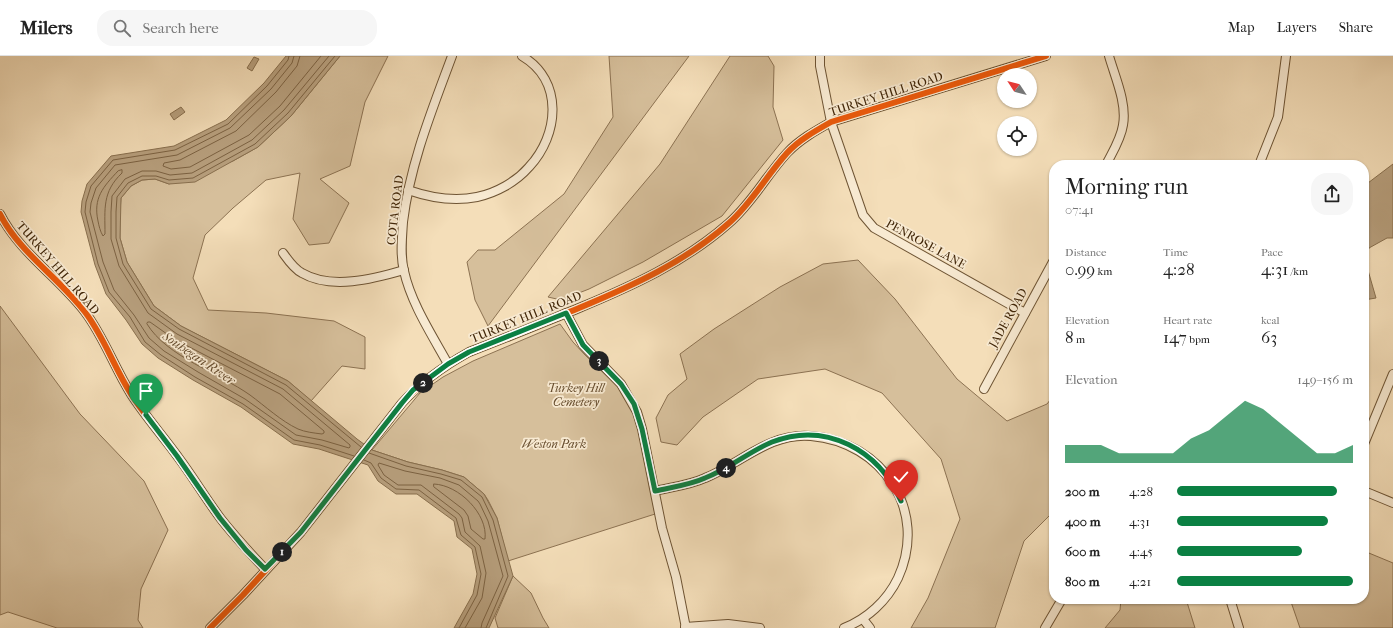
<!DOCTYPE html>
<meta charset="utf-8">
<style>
body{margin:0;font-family:"IM FELL French Canon",serif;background:#f6f6f6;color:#222;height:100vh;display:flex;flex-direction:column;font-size:15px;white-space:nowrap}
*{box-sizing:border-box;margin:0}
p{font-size:13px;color:#767676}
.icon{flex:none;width:22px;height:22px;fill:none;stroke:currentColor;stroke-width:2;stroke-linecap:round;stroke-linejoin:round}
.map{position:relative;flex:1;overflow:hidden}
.details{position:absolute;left:1049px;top:104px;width:320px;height:444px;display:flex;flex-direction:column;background:#fff;border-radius:16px;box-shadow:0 1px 3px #0004}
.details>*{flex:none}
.needle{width:26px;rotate:306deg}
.buttons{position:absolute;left:997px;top:12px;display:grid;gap:8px}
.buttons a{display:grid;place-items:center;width:40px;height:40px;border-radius:50%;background:#fff;box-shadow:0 1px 3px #0004;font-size:20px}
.pin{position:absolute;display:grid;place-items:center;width:34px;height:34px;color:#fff;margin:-41px -17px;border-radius:50% 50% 50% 0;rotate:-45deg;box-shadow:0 0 4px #0007}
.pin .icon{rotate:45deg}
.km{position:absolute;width:20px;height:20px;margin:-10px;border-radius:50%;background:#222;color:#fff;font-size:11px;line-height:20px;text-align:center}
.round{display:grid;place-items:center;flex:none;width:42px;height:42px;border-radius:16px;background:#f6f6f6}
.headline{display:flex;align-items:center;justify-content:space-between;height:68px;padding:0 16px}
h1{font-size:22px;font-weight:600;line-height:30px}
.stats{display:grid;grid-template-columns:repeat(3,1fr);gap:6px;height:68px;padding:4px 16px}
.stats div{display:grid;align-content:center}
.stats b{font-size:17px;font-weight:600}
.stats small{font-size:11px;font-weight:400}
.stats p{font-size:11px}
.chart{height:112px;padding:8px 16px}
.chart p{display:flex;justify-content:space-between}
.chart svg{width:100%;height:72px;margin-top:4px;fill:#0b8043;opacity:.7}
ul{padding:0 16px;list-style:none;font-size:13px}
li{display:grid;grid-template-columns:64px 48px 1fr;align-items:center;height:30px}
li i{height:10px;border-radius:5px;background:#0b8043}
header{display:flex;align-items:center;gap:24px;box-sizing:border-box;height:56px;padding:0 20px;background:#fff;border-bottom:1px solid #e0e0e0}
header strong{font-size:19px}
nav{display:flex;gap:22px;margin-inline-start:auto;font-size:14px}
.search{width:280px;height:36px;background:#f6f6f6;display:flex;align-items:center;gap:10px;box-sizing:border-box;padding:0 14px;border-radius:16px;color:#767676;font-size:15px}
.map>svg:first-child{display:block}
.green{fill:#d6bf9b;stroke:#8c7252}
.water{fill:#b79f7d;stroke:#886f4e}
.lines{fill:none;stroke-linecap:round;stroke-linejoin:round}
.shore{stroke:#7c6242;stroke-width:1}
.minor-casing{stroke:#6e5434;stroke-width:10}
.minor{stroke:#f8ead2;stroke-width:8}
.cycleway-casing{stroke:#f8ead2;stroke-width:8}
.cycleway{stroke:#e8590c;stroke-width:6}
.route-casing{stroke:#fff;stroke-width:8}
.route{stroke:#0b8043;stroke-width:5}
.labels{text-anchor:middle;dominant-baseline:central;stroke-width:3.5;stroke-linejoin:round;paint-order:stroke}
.street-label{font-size:12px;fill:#412608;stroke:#f8ead2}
.park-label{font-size:12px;font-style:italic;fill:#664c2d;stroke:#f8ead2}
.water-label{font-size:13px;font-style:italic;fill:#644a2b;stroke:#f8ead2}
</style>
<header>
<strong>Milers</strong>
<div class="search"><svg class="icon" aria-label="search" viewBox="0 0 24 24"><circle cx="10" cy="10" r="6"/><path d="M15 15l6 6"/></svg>Search here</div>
<nav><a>Map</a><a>Layers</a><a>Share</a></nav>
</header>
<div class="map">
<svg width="1393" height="572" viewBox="0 0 1393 572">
<rect width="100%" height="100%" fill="#f4deb9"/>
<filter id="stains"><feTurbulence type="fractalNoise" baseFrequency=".005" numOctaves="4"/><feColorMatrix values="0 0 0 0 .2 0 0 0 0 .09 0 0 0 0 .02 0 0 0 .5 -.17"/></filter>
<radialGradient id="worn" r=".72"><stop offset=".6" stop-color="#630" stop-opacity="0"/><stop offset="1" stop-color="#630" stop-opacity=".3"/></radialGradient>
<g class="green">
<path d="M 340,0 L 388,0 L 365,46 L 350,110 L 320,123 L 349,147 L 329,187 L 309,189 L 293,163 L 300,117 L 266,124 L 233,152 L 205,179 L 193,222 L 208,254 L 266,257 L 334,265 L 365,281 L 365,313 L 342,310 L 311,345 L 288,325 L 181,270 L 154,250 L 127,206 L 120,182 L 120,156 L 121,142 L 131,130 L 142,124 L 155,123 L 169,128 L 233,105 L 258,91 L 291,60 Z"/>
<path d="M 609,0 L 689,0 L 488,270 L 475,244 L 467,206 L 478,194 L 495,194 L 564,138 L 613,61 Z"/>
<path d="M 730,0 L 768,0 L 774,10 L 773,51 L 783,84 L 722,160 L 643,206 L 589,233 L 561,244 L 548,241 L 660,108 Z"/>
<path d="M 858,204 L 895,243 L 957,323 L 1007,365 L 1047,348 L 1054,339 L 1054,455 L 1024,485 L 995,572 L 911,572 L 928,542 L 960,463 L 941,403 L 882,337 L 825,313 L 758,323 L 703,361 L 677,389 L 661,386 L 656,362 L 668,339 L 687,323 L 680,298 L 714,273 L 780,231 L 823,208 Z"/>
<path d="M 0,250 L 80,358 L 144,425 L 168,474 L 141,533 L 138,564 L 143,572 L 57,572 L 8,556 L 0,559 Z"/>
<path d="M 560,268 L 573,286 L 585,299 L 617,330 L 632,350 L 639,373 L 655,458 L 508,505 L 497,462 L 488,444 L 484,438 L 464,421 L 442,414 L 408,406 L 372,394 L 420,337 L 443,321 L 473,305 Z"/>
<path d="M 1364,495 L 1393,507 L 1393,572 L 1300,572 L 1290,543 L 1364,543 Z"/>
<path d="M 513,520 L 531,537 L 543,562 L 549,572 L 498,572 L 495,562 Z"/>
<path d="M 1121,543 L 1186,543 L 1195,572 L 1105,572 L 1120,554 Z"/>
</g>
<g class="water">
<path d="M 286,0 L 340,0 L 291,60 L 258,91 L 195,126 L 169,128 L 155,123 L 142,124 L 131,130 L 121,142 L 120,182 L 127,206 L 154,250 L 181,270 L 288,325 L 357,383 L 372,394 L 408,406 L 442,414 L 464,421 L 484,438 L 497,462 L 513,520 L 489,572 L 454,572 L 473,538 L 477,518 L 472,493 L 457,481 L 454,465 L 417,438 L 396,438 L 378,425 L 368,409 L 319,393 L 293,388 L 241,351 L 193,324 L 158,302 L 142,288 L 126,264 L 106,238 L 95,209 L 81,156 L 82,145 L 87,128 L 111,100 L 174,90 L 226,64 L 264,27 Z"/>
<path d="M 254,1 L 259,3 L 252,15 L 247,12 Z"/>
<path d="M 181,51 L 185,56 L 174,64 L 170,58 Z"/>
<path d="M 1393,108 L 1393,182 L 1387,182 L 1369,192 L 1365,204 L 1376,242 L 1364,244 L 1364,130 Z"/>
</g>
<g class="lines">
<g class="shore">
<path d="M 289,0 L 288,4 L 267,30 L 228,68 L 175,94 L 113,104 L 91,130 L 86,146 L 85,156 L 98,208 L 109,236 L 130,261 L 145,286 L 161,299 L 195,321 L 243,348 L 294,384 L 320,389 L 354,400"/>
<path d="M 294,0 L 292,7 L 271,33 L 230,72 L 177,99 L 115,109 L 96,132 L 91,147 L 90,156 L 103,206 L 114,234 L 134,259 L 149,282 L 164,295 L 198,316 L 245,343 L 296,379 L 322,384 L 349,392 L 350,391 L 350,389 L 283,333 L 177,278 L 148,257 L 119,210 L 111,183 L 111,156 L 112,140 L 125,123 L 142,115 L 156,115 L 170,119 L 192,117 L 252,84 L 284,54 L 329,0"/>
<path d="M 300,0 L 297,10 L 276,36 L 236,75 L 180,104 L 164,107 L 163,110 L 171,113 L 190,111 L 249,79 L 280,50 L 321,0"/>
<path d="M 335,0 L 288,57 L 255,88 L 193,122 L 169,124 L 156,120 L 142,120 L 128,127 L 117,141 L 116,156 L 116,182 L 123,208 L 151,253 L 179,273 L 286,329 L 361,391"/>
<path d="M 122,114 L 122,117 C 102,136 105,153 105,178 L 103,180 C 100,175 99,170 98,165 C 93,142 103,131 118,115 Z"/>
<path d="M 148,266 L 150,266 L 174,283 L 280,338 L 324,375 L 324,377 L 322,378 C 314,377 305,376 298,373 C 281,365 265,350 250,339 C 219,317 167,301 147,268 Z"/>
<path d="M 369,397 L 406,410 L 441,418 L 461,424 L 482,441 L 493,464 L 508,520 L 486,572"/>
<path d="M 364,404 L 371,407 L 381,422 L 396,433 L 419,434 L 456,462 L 461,479 L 475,491 L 481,518 L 477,539 L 459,572"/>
<path d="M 434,428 C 459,429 488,458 485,483 L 483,483 L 471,473 L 468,460 L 464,454 L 434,431 Z"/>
<path d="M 465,572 L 482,542 L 486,517 L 480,490 L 465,476 L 462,462 L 459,458 L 421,429 L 398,429 L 384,419 L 378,409 L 379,407 L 405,415 L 440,422 L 459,429 L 478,445 L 480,448 L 488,465 L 503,520 L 482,567 L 481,572"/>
</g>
<g class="minor-casing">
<g id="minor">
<path d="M 820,0 L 820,10 L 831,66 L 863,159 L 874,172 L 1025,257"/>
<path d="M 1106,109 C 1112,97 1121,83 1123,69 C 1127,47 1115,21 1109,0"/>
<path d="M 1259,109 L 1278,61 L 1286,0"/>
<path d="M 408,134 C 431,142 453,146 477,141 C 496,137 516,126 529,111 C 559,79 564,25 522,0"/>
<path d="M 0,158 C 19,196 59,222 85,256 C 104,281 114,311 131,338 C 145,360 163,380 178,401 C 193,421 206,443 221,463 C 235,481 250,497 265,513"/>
<path d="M 283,197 C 288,204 294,213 302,217 C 331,234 373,223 404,214"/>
<path d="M 566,257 L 583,289 L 621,328 L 637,356 L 642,373 L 662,472 L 676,521 L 686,572"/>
<path d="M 448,308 C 432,279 411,247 404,215 C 400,199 402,182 403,166 C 410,108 432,54 452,0"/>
<path d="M 984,333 L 1054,204"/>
<path d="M 1364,388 L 1393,318"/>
<path d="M 655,435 C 672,431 690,429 705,422 C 740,408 770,376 811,380 C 882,386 929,454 898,522 C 887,545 867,563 844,572"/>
<path d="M 1364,435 L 1393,447"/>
<path d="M 1230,543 L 1239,572"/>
<path d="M 863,563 L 870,572"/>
<path d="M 685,571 L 728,568 L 760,572"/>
<path d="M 210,572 L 243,539 L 301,476 L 402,347 C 421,326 444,310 469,296 C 506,282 542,267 579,252 C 632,230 685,206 729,167 C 752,147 766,120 787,97 C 799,84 815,75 831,66 L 1046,0"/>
<path d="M 1045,572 L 1062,543"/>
</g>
</g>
<use href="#minor" class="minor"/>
<g class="cycleway-casing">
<g id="cycleway">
<path d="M 0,158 C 19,196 59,222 85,256 C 104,281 114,311 131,338 C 145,360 163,380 178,401 C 193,421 206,443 221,463 C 235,481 250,497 265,513"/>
<path d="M 210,572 L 243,539 L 301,476 L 402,347 C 421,326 444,310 469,296 C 506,282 542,267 579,252 C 632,230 685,206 729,167 C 752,147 766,120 787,97 C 799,84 815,75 831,66 L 1046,0"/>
</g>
</g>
<use href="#cycleway" class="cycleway"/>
</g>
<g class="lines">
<g class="route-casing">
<path id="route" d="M 146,359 L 177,400 L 220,462 L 246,494 L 265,513 L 301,476 L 402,347 L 413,334 L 448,308 L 469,296 L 566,257 L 583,289 L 621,328 L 634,348 L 642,373 L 655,435 C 672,431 690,429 705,422 C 729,413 748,396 772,386 C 826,365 879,394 901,445"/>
</g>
<use href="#route" class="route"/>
</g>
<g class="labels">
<g class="street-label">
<text transform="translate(886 38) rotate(-18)">TURKEY HILL ROAD</text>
<text transform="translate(395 154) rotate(-83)">COTA ROAD</text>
<text transform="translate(926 188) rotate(29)">PENROSE LANE</text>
<text transform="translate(58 212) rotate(49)">TURKEY HILL ROAD</text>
<text transform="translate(526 261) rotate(-22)">TURKEY HILL ROAD</text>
<text transform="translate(1008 262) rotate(-61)">JADE ROAD</text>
</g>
<g class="park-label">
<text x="576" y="332">Turkey Hill<tspan x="576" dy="14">Cemetery</tspan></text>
<text x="554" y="388">Weston Park</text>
</g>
<g class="water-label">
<text transform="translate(199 302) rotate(34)">Souhegan River</text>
</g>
</g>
<rect width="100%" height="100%" filter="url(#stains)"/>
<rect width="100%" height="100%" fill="url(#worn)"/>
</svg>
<div class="buttons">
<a><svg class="needle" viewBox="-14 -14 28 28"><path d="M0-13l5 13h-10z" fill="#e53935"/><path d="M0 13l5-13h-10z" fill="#767676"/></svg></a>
<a><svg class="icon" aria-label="locate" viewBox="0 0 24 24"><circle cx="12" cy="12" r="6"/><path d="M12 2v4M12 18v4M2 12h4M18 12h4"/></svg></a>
</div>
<div class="pin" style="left:146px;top:359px;background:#1e9e55"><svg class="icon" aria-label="arrive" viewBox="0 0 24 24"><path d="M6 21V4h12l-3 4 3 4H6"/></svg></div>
<div class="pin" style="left:901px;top:445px;background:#d93025"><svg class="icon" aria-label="check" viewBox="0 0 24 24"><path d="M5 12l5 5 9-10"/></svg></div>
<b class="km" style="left:282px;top:496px">1</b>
<b class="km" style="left:423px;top:327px">2</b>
<b class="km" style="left:599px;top:305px">3</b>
<b class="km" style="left:726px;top:412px">4</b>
<section class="details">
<div class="headline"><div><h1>Morning run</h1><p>07:41</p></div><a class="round"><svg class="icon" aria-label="share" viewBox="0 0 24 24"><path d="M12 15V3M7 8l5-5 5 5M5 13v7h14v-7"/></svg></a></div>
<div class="stats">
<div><p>Distance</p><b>0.99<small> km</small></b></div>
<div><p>Time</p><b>4:28</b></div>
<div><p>Pace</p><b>4:31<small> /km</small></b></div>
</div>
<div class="stats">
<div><p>Elevation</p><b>8<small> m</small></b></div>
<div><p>Heart rate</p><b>147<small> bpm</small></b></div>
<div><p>kcal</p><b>63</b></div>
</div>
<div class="chart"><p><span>Elevation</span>149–156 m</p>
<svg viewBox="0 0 160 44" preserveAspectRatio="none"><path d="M0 44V33L10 33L20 33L30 38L40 38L50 38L60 38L70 29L80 24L90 15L100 6L110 11L120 20L130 29L140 38L150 38L160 33V44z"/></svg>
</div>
<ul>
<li><b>200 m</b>4:28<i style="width:91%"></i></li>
<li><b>400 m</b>4:31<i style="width:86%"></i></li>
<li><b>600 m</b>4:45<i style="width:71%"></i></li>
<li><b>800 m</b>4:21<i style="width:100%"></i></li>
</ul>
</section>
</div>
